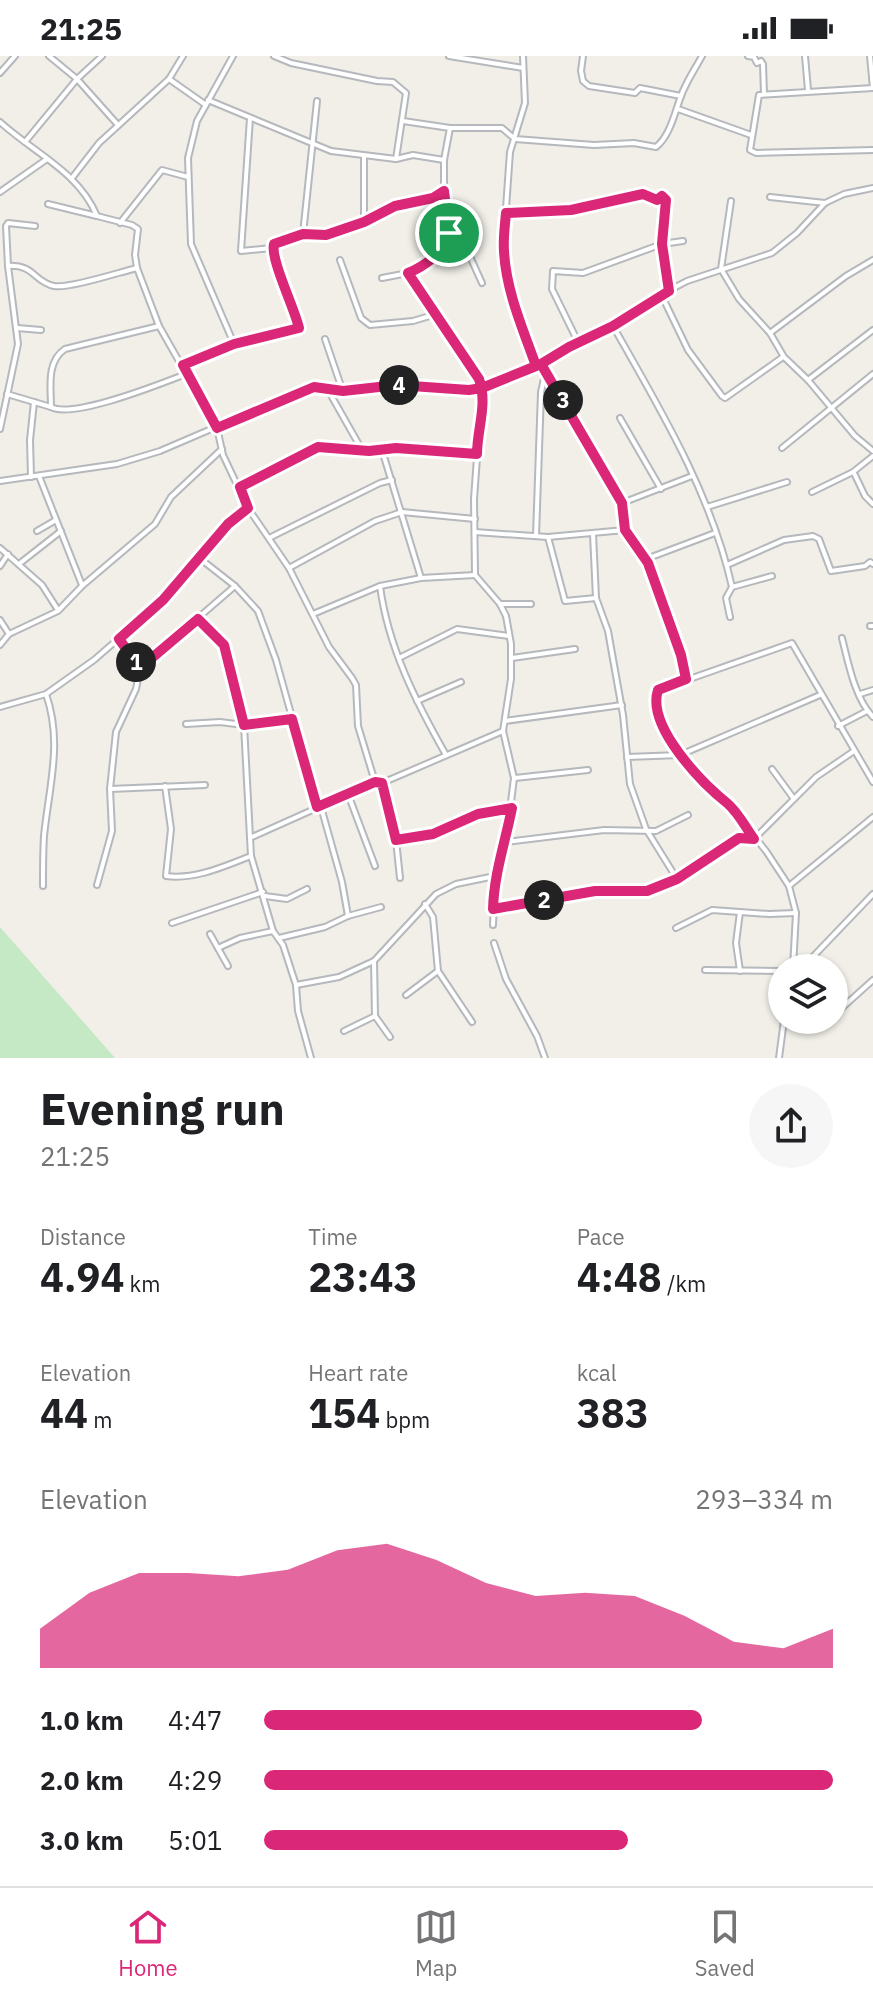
<!DOCTYPE html>
<meta charset="utf-8">
<style>
body{margin:0;font-family:"IBM Plex Sans",sans-serif;background:#f6f6f6;color:#202124;height:100vh;display:flex;flex-direction:column;font-size:30px;white-space:nowrap}
*{box-sizing:border-box;margin:0}
p{font-size:26px;color:#757577}
.icon{flex:none;width:44px;height:44px;fill:none;stroke:currentColor;stroke-width:2;stroke-linecap:round;stroke-linejoin:round}
.map{position:relative;height:1002px;overflow:hidden}
.side{display:flex;flex-direction:column;background:#fff;flex:1}
.side>*{flex:none}
.tools{position:absolute;left:768px;top:898px;display:grid;gap:16px}
.tools a{display:grid;place-items:center;width:80px;height:80px;border-radius:50%;background:#fff;box-shadow:0 2px 6px #0004;font-size:40px}
.pin{position:absolute;display:grid;place-items:center;width:68px;height:68px;color:#fff;margin:-34px;border:4px solid #fff;border-radius:50%;box-shadow:0 2px 8px #0007}
.km{position:absolute;width:40px;height:40px;margin:-20px;border-radius:50%;background:#222;color:#fff;font-size:22px;line-height:40px;text-align:center}
.round{display:grid;place-items:center;flex:none;width:84px;height:84px;border-radius:42px;background:#f6f6f6}
.summary{display:flex;align-items:center;justify-content:space-between;height:136px;padding:0 40px}
h1{font-size:44px;font-weight:800;line-height:60px}
.stats{display:grid;grid-template-columns:repeat(3,1fr);gap:12px;height:136px;padding:8px 40px}
.stats div{display:grid;align-content:center}
.stats b{font-size:40px;font-weight:800}
.stats small{font-size:22px;font-weight:400}
.stats p{font-size:22px}
.chart{height:224px;padding:16px 40px}
.chart p{display:flex;justify-content:space-between}
.chart svg{width:100%;height:144px;margin-top:8px;fill:#db2777;opacity:.7}
ul{padding:0 40px;list-style:none;font-size:26px}
li{display:grid;grid-template-columns:128px 96px 1fr;align-items:center;height:60px}
li i{height:20px;border-radius:10px;background:#db2777}
.status{display:flex;justify-content:space-between;align-items:center;height:56px;padding:0 40px;background:#fff;direction:ltr}
.status svg{height:22px;fill:currentColor}
.menu{display:flex;justify-content:space-around;align-items:center;height:112px;border-top:2px solid #e0e0e0;background:#fff;font-size:22px;color:#757577}
.menu a{display:grid;justify-items:center;gap:4px}
.menu .selected{color:#db2777}
.map>svg:first-child{display:block}
.green{fill:#c5e8c5}
.lines{fill:none;stroke-linecap:round;stroke-linejoin:round}
.street-casing{stroke:#b5b8bc;stroke-width:8}
.street{stroke:#fff;stroke-width:4}
.route-casing{stroke:#fff;stroke-width:16}
.route{stroke:#db2777;stroke-width:10}
</style>
<div class="status"><b>21:25</b><svg viewBox="0 0 49 12"><path d="M0 12V9h3v3zM5 12V6h3v6zM10 12V3h3v9zM15 12V0h3v12zM26 1h20v11H26zM47 4h2v5h-2z"/></svg></div>
<div class="map">
<svg width="873" height="1002" viewBox="0 0 873 1002">
<rect width="100%" height="100%" fill="#f1efe8"/>
<path class="green" d="M 0,871 L 115,1002 L 0,1002 Z"/>
<g class="lines">
<g class="street-casing">
<g id="street">
<path d="M 49,0 L 77,23 L 118,69"/>
<path d="M 233,0 L 197,65 L 188,102 L 191,188 L 234,288"/>
<path d="M 274,0 L 291,7 L 377,25 L 393,26 L 406,37 L 396,103"/>
<path d="M 449,0 L 523,12"/>
<path d="M 523,0 L 525,47 L 510,96 L 503,194 L 517,259 L 536,310"/>
<path d="M 583,0 L 581,15 L 583,25 L 589,30 L 635,37 L 640,32 L 681,40"/>
<path d="M 748,0 L 754,1 L 757,7 L 761,5 L 763,8 L 764,38"/>
<path d="M 805,0 L 808,34"/>
<path d="M 870,0 L 873,32"/>
<path d="M 0,17 L 15,0"/>
<path d="M 169,23 L 206,49"/>
<path d="M 873,32 L 759,39 L 750,94 L 756,97 L 873,94"/>
<path d="M 208,44 L 331,95 L 396,103 L 413,99 L 444,104"/>
<path d="M 678,53 L 751,79"/>
<path d="M 250,62 L 241,195 L 272,192"/>
<path d="M 403,65 L 450,72 L 502,72 L 515,83 L 594,89 L 634,87 L 656,91 C 670,80 675,56 681,40 C 686,26 695,13 702,0"/>
<path d="M 0,66 C 34,97 79,116 97,160 L 132,169 L 138,173 L 135,199 L 137,212 L 159,270 L 217,372 L 223,399 L 248,452 L 289,512 L 329,591 L 352,622 L 356,629 L 358,670 L 375,726"/>
<path d="M 450,72 L 444,104 L 444,135 L 448,185 L 430,203 L 408,217 L 434,258 L 465,299 L 482,332 L 474,443 L 475,519 L 500,548 L 506,560 L 511,588 L 511,623 L 503,675 L 514,722 L 506,786 L 495,820 L 493,869"/>
<path d="M 25,86 L 77,23 L 102,0"/>
<path d="M 364,100 L 364,165"/>
<path d="M 72,122 L 99,87 L 169,23 L 183,0"/>
<path d="M 0,136 L 47,103"/>
<path d="M 770,141 L 825,147"/>
<path d="M 731,145 L 721,213 L 739,243 L 770,277 L 784,301 L 808,324 L 855,380 L 873,395"/>
<path d="M 48,148 L 97,160"/>
<path d="M 507,157 L 571,154 L 643,138 L 657,144 L 662,140 L 668,148 L 662,188 L 669,235"/>
<path d="M 120,167 L 162,114 L 188,121"/>
<path d="M 449,177 L 463,185 L 482,227"/>
<path d="M 303,178 L 317,45"/>
<path d="M 340,204 L 361,262 L 370,269 L 413,265 L 433,259"/>
<path d="M 8,210 C 34,208 34,226 54,230 C 68,233 120,216 137,212"/>
<path d="M 382,222 L 408,217"/>
<path d="M 661,238 L 688,294 L 722,340 L 725,342 L 783,301"/>
<path d="M 159,270 L 65,293 C 46,306 51,331 51,351 C 73,363 160,328 186,318"/>
<path d="M 613,270 C 660,353 711,437 732,531 L 726,542 L 730,561"/>
<path d="M 17,272 L 41,274"/>
<path d="M 770,277 L 846,220 L 873,204"/>
<path d="M 325,283 L 342,333"/>
<path d="M 578,286 L 552,233 L 553,215 L 583,217 L 662,188 L 683,185"/>
<path d="M 541,308 L 622,447 L 625,474 L 648,507 L 681,599 L 686,623"/>
<path d="M 183,309 L 234,288 L 299,272 C 295,253 270,203 274,188 L 303,178 L 326,179 L 364,166 L 395,150 L 433,142 L 444,135"/>
<path d="M 808,324 L 873,274"/>
<path d="M 328,334 L 362,394"/>
<path d="M 7,338 L 51,351"/>
<path d="M 620,362 L 661,433"/>
<path d="M 0,373 L 18,288 L 8,210 L 6,170 L 8,167 L 35,170"/>
<path d="M 782,392 L 873,318"/>
<path d="M 382,394 L 421,522"/>
<path d="M 854,417 L 865,440 L 873,448"/>
<path d="M 39,420 L 82,529"/>
<path d="M 31,421 L 30,384 L 34,346"/>
<path d="M 0,425 L 117,408 L 160,395 L 307,332 L 343,335 L 385,329 L 469,334 L 482,332 L 541,308 L 569,291 L 613,270 L 651,244 L 687,225 L 772,197 L 797,177 L 825,147 L 844,138 L 873,132"/>
<path d="M 240,431 L 318,391 L 369,395 L 396,392 L 477,398"/>
<path d="M 812,436 L 853,416 L 873,400"/>
<path d="M 622,447 L 692,420"/>
<path d="M 707,451 L 787,426"/>
<path d="M 37,475 L 56,464"/>
<path d="M 475,476 L 548,481 L 625,474"/>
<path d="M 593,478 L 596,542"/>
<path d="M 536,480 L 541,336 L 545,318"/>
<path d="M 548,481 L 565,545 L 596,542 L 608,575 L 623,659 L 630,728 L 646,773 L 677,823"/>
<path d="M 269,482 L 380,427 L 392,424"/>
<path d="M 0,492 L 42,529 L 58,554"/>
<path d="M 198,501 L 235,530 L 258,555 L 276,604 L 317,751"/>
<path d="M 646,503 L 715,477"/>
<path d="M 19,508 L 61,475"/>
<path d="M 727,509 L 784,484 L 813,480 L 819,483 L 831,515 L 865,510 L 870,506 L 873,508"/>
<path d="M 0,510 L 8,498"/>
<path d="M 289,512 L 375,465 L 402,456 L 475,463"/>
<path d="M 380,530 C 388,591 416,646 446,699"/>
<path d="M 732,531 L 772,520"/>
<path d="M 500,548 L 531,548"/>
<path d="M 313,558 L 380,530 L 421,522 L 475,519"/>
<path d="M 198,563 L 224,589 L 244,669 L 251,800 L 273,875 L 283,889 L 296,929 L 298,955 L 311,1002"/>
<path d="M 0,564 L 9,578"/>
<path d="M 870,570 L 873,570"/>
<path d="M 842,582 C 848,606 855,643 873,661"/>
<path d="M 0,589 L 9,578 L 58,555 L 82,530 L 155,468 L 171,441 L 222,393"/>
<path d="M 399,602 L 457,573 L 509,580"/>
<path d="M 512,602 L 575,593"/>
<path d="M 140,612 L 235,530"/>
<path d="M 860,638 L 873,634"/>
<path d="M 417,645 L 461,626"/>
<path d="M 0,651 L 46,638 L 94,604 L 163,544 L 228,468 L 248,452"/>
<path d="M 505,665 L 622,649"/>
<path d="M 186,668 L 220,666 L 244,669 L 292,663"/>
<path d="M 838,670 L 867,655"/>
<path d="M 627,701 L 680,699 L 820,639"/>
<path d="M 772,713 L 794,743"/>
<path d="M 515,722 L 588,714"/>
<path d="M 382,727 L 396,784 L 400,822"/>
<path d="M 165,730 L 171,773 L 166,820 C 195,824 225,810 251,800"/>
<path d="M 110,733 L 205,729"/>
<path d="M 348,738 L 375,810"/>
<path d="M 321,751 L 342,826 L 348,860"/>
<path d="M 252,781 L 375,726 L 382,727 L 503,675"/>
<path d="M 396,784 L 433,778 L 478,758 L 512,752"/>
<path d="M 506,786 L 604,774 L 656,775 L 688,759"/>
<path d="M 97,829 L 112,775 L 110,733 L 116,676 L 136,633 L 140,612 L 119,583"/>
<path d="M 43,830 C 43,813 43,796 44,780 C 49,730 63,687 46,638"/>
<path d="M 789,830 L 873,761"/>
<path d="M 265,840 L 287,843 L 307,833"/>
<path d="M 425,848 L 433,861 L 438,915 L 472,966"/>
<path d="M 494,853 L 595,835 L 647,835 L 677,823 L 739,782 L 754,783 L 816,721 L 854,695"/>
<path d="M 172,867 L 263,836"/>
<path d="M 676,872 L 712,854 L 769,858 L 796,857"/>
<path d="M 210,878 L 228,910"/>
<path d="M 279,882 L 325,871 L 348,860 L 381,851"/>
<path d="M 494,887 L 506,923 L 537,980 L 545,1002"/>
<path d="M 218,892 L 240,882 L 273,875"/>
<path d="M 374,905 L 375,960 L 390,981"/>
<path d="M 793,912 L 796,857 L 789,830 L 766,795 L 728,748 L 717,741 L 680,699 L 659,660 L 656,638 L 661,633 L 792,587 L 873,726"/>
<path d="M 799,912 L 806,908 L 873,838"/>
<path d="M 705,914 L 782,915"/>
<path d="M 740,915 L 736,887 L 740,856"/>
<path d="M 296,929 L 339,921 L 374,905 L 436,838 L 456,828 L 495,820"/>
<path d="M 406,939 L 438,915"/>
<path d="M 834,959 L 873,924"/>
<path d="M 824,967 L 828,964"/>
<path d="M 344,975 L 375,960"/>
<path d="M 779,1002 L 784,964"/>
</g>
</g>
<use href="#street" class="street"/>
</g>
<g class="lines">
<g class="route-casing">
<path id="route" d="M 449,177 C 447,195 423,211 408,217 L 479,323 C 488,348 477,373 477,398 L 396,392 L 369,395 L 318,391 L 240,431 L 248,452 L 228,468 L 163,544 L 119,583 L 140,612 L 198,563 L 224,589 L 244,669 L 292,663 L 317,751 L 375,726 L 382,727 L 396,784 L 433,778 L 478,758 L 512,752 C 505,787 494,818 493,853 L 595,835 L 647,835 L 677,823 L 739,782 L 754,783 C 746,772 738,756 727,747 C 702,727 646,670 658,634 L 686,623 L 681,599 L 648,507 L 625,474 L 622,447 L 541,308 L 569,291 L 613,270 L 669,235 L 662,188 L 666,144 L 662,140 L 657,144 L 643,138 L 571,154 L 506,157 C 505,169 503,182 504,195 C 506,235 523,273 536,310 L 482,332 L 469,334 L 397,329 L 343,335 L 314,331 L 217,372 L 183,309 L 234,288 L 299,272 C 295,253 270,203 274,188 L 303,178 L 326,179 L 364,166 L 395,150 L 433,142 L 444,135 L 449,177"/>
</g>
<use href="#route" class="route"/>
</g>
</svg>
<div class="tools">
<a><svg class="icon" aria-label="layers" viewBox="0 0 24 24"><path d="M12 4l9 5-9 5-9-5zM3 14l9 5 9-5"/></svg></a>
</div>
<div class="pin" style="left:449px;top:177px;background:#1e9e55"><svg class="icon" aria-label="arrive" viewBox="0 0 24 24"><path d="M6 21V4h12l-3 4 3 4H6"/></svg></div>
<b class="km" style="left:136px;top:606px">1</b>
<b class="km" style="left:544px;top:844px">2</b>
<b class="km" style="left:563px;top:344px">3</b>
<b class="km" style="left:399px;top:329px">4</b>
</div>
<section class="side">
<div class="summary"><div><h1>Evening run</h1><p>21:25</p></div><a class="round"><svg class="icon" aria-label="share" viewBox="0 0 24 24"><path d="M12 15V3M7 8l5-5 5 5M5 13v7h14v-7"/></svg></a></div>
<div class="stats">
<div><p>Distance</p><b>4.94<small> km</small></b></div>
<div><p>Time</p><b>23:43</b></div>
<div><p>Pace</p><b>4:48<small> /km</small></b></div>
</div>
<div class="stats">
<div><p>Elevation</p><b>44<small> m</small></b></div>
<div><p>Heart rate</p><b>154<small> bpm</small></b></div>
<div><p>kcal</p><b>383</b></div>
</div>
<div class="chart"><p><span>Elevation</span>293–334 m</p>
<svg viewBox="0 0 160 44" preserveAspectRatio="none"><path d="M0 44V32L10 21L20 15L30 15L40 16L50 14L60 8L70 6L80 11L90 18L100 22L110 21L120 22L130 28L140 36L150 38L160 32V44z"/></svg>
</div>
<ul>
<li><b>1.0 km</b>4:47<i style="width:77%"></i></li>
<li><b>2.0 km</b>4:29<i style="width:100%"></i></li>
<li><b>3.0 km</b>5:01<i style="width:64%"></i></li>
</ul>
</section>
<nav class="menu">
<a class="selected"><svg class="icon" aria-label="home" viewBox="0 0 24 24"><path d="M3 11l9-7 9 7M6 9v11h12V9"/></svg>Home</a>
<a><svg class="icon" aria-label="map" viewBox="0 0 24 24"><path d="M3 6l6-2 6 2 6-2v14l-6 2-6-2-6 2zM9 4v14M15 6v14"/></svg>Map</a>
<a><svg class="icon" aria-label="saved" viewBox="0 0 24 24"><path d="M7 4h10v16l-5-4-5 4z"/></svg>Saved</a>
</nav>
